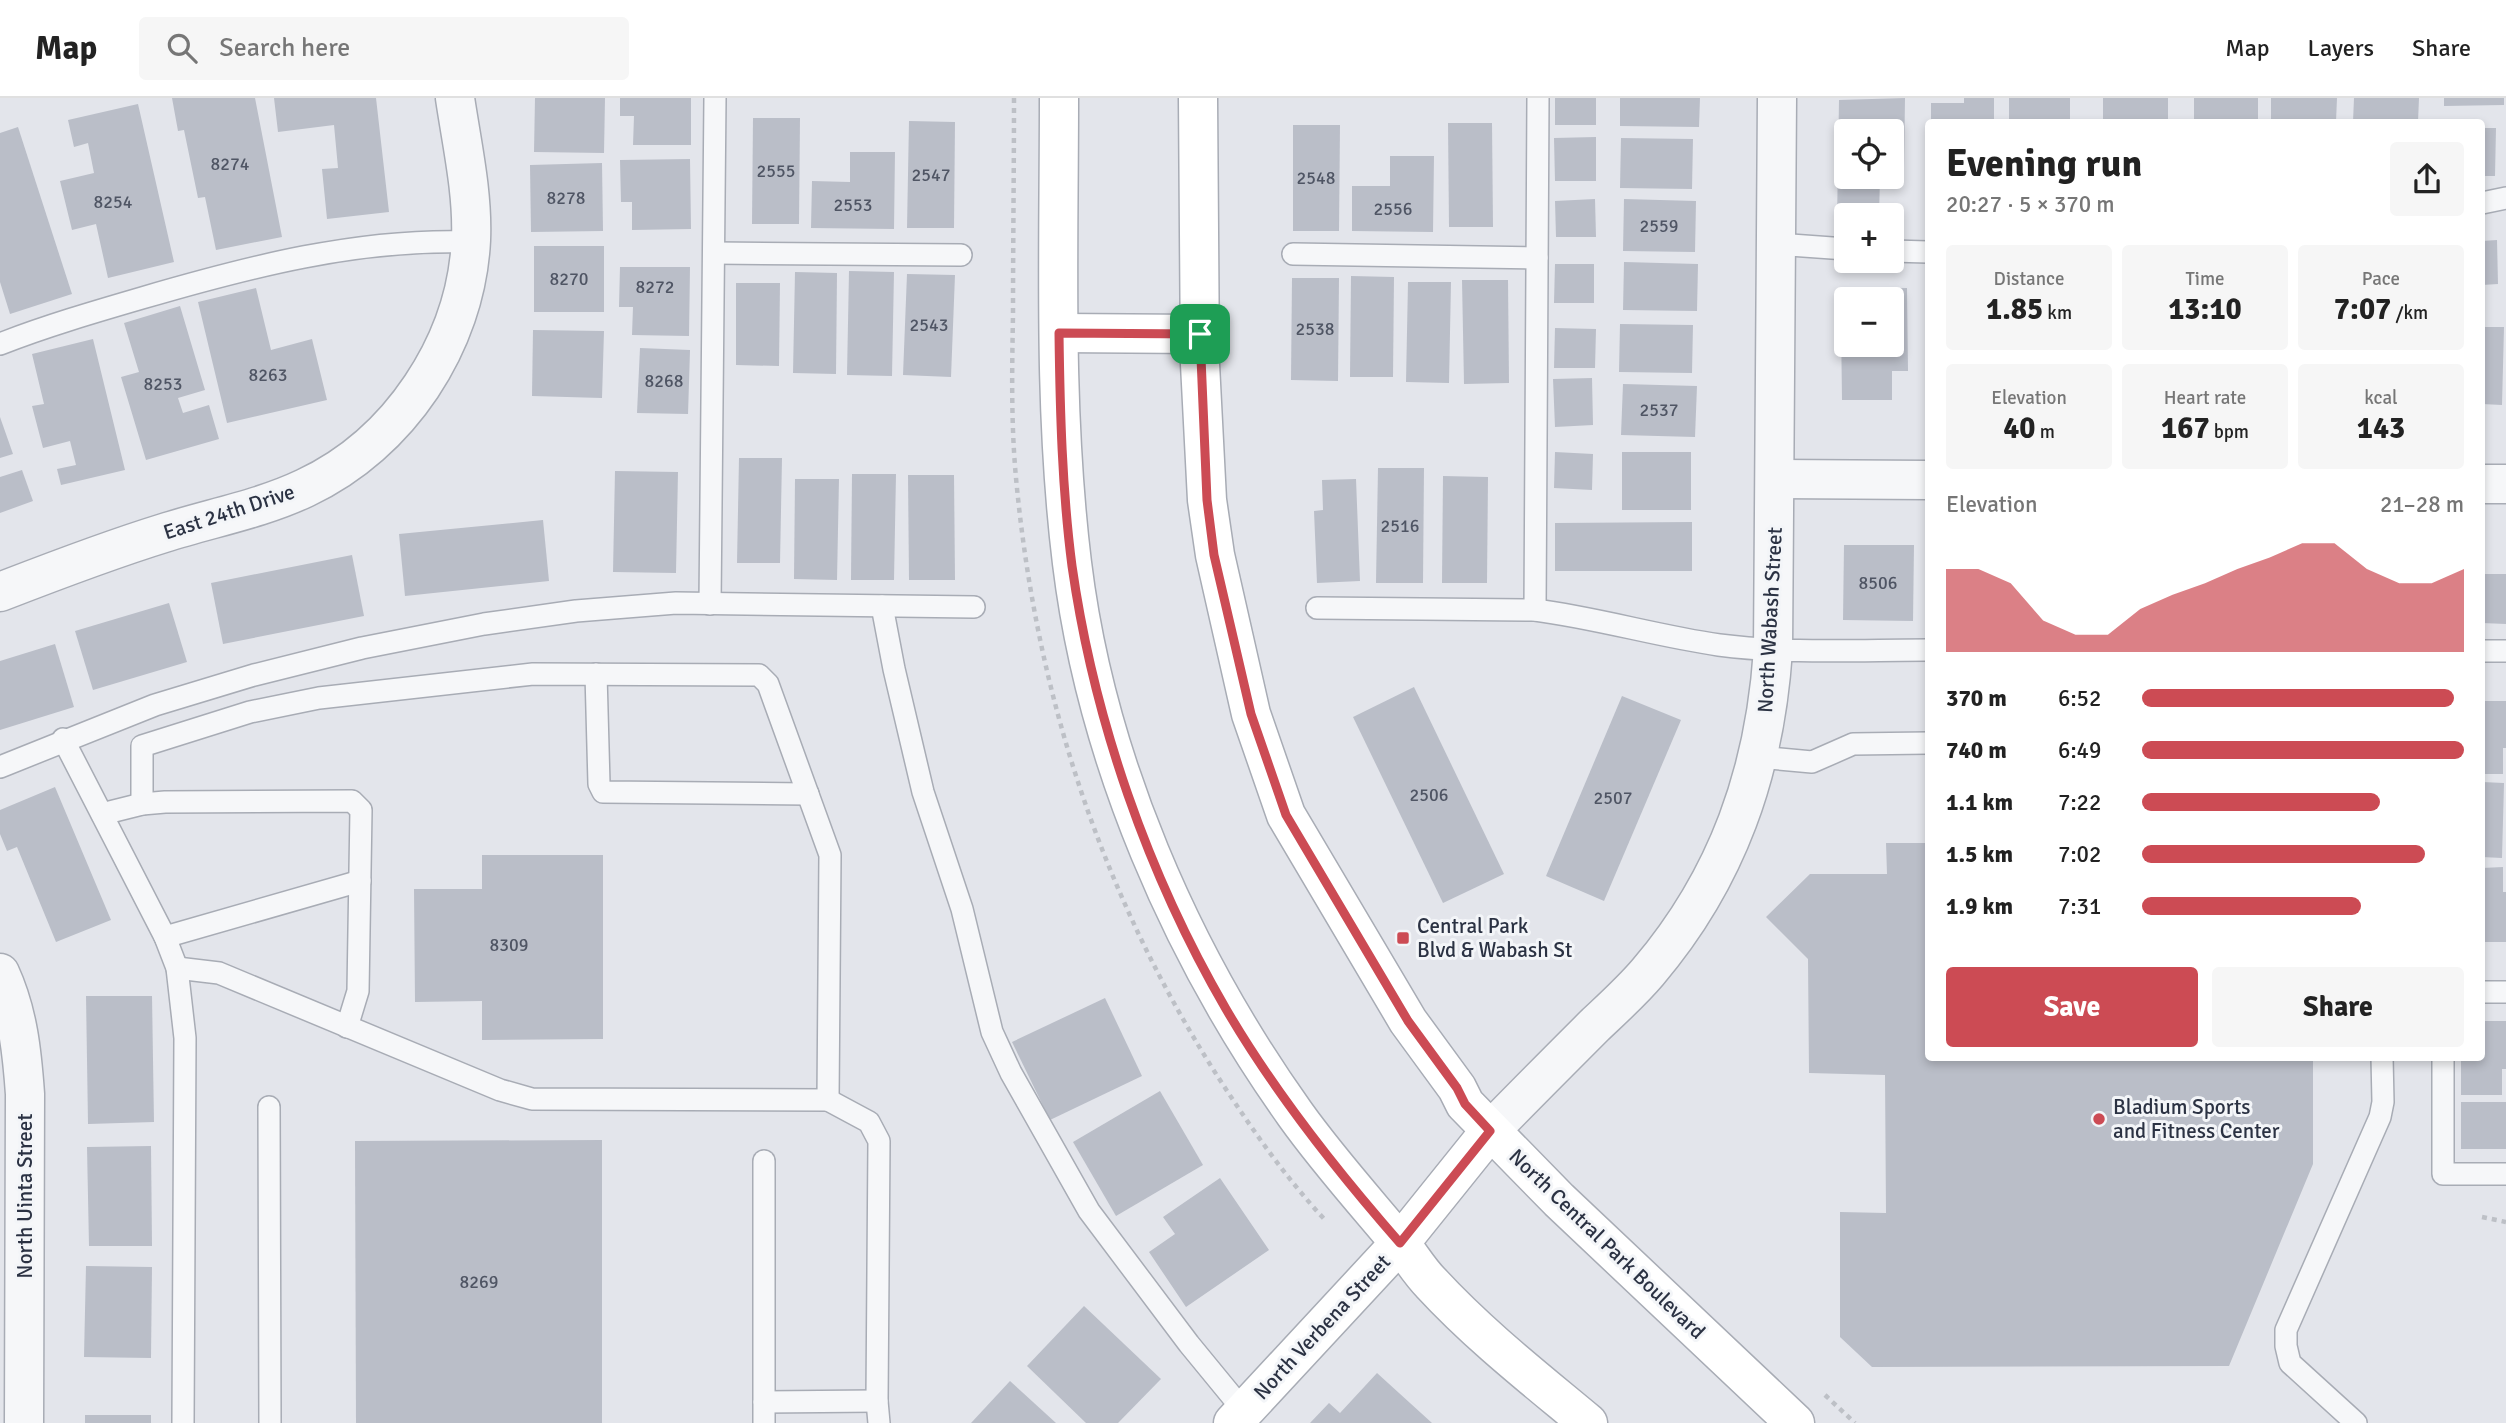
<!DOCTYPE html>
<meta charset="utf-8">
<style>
body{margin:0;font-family:Signika,sans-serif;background:#f6f6f6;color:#222;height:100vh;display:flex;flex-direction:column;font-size:26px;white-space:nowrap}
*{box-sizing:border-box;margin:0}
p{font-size:23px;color:#767676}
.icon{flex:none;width:38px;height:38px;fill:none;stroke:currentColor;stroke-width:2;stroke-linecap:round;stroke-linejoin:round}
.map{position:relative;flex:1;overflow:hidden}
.side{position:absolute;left:1925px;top:21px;width:560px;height:942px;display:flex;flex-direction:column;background:#fff;border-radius:7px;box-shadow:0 4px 10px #0003}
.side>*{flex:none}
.tools{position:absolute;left:1834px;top:21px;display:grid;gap:14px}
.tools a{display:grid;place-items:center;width:70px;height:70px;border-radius:7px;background:#fff;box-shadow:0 4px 10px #0003;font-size:35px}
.pin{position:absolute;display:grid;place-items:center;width:60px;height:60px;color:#fff;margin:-30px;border-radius:14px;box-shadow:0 4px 10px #0006}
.round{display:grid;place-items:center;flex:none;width:74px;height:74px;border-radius:7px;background:#f6f6f6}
.overview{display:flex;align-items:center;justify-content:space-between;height:119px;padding:0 21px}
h1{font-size:38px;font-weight:700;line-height:52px}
.figures{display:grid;grid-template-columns:repeat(3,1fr);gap:10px;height:119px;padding:7px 21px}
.figures div{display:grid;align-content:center;border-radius:7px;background:#f6f6f6;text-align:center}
.figures b{font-size:30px;font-weight:700}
.figures small{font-size:19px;font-weight:400}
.figures p{font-size:19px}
.chart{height:196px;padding:14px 21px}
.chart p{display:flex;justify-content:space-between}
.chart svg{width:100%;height:126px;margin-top:7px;fill:#cc4b54;opacity:.7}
.primary-button{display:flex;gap:14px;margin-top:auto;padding:14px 21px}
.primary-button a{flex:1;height:80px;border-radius:7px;background:#cc4b54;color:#fff;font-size:28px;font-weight:700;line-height:80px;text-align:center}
.primary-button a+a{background:#f6f6f6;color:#222}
ul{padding:0 21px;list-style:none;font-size:23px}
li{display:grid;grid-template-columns:112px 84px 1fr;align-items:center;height:52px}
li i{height:18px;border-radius:9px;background:#cc4b54}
header{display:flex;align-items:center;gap:42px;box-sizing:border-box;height:98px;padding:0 35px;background:#fff;border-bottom:2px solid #e0e0e0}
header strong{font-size:33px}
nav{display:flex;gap:38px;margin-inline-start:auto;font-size:24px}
.search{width:490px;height:63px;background:#f6f6f6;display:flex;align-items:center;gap:18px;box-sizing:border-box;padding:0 24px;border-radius:7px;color:#767676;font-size:26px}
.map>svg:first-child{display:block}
.building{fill:#babec8}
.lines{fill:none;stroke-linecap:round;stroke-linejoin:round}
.lane-casing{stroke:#a8acb5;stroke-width:24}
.street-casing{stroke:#a8acb5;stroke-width:41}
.secondary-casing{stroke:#a8acb5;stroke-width:41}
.path{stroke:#bdc0c6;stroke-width:4.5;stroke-dasharray:5 5;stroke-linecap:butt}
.lane{stroke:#f6f7f9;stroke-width:21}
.street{stroke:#f6f7f9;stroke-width:38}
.secondary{stroke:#fff;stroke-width:38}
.route-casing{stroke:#fff;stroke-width:14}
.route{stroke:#cc4b54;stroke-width:9}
.poi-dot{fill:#cc4b54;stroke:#f3f5f8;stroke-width:2.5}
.labels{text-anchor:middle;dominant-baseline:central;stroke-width:6;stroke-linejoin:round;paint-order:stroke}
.number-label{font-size:18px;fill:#4f5564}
.street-label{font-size:21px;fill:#2b3243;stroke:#f3f5f8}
.poi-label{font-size:21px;fill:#2b3243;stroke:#f3f5f8;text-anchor:start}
</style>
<header>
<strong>Map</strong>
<div class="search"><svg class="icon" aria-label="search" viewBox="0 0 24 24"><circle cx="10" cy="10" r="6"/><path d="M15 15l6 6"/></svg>Search here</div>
<nav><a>Map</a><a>Layers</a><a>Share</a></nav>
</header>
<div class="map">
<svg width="2506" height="1325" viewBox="0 0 2506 1325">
<rect width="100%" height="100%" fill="#e3e5eb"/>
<g class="building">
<path d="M 172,0 L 255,0 L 282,139 L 216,152 L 205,99 L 198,100 L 184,32 L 178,33 Z"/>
<path d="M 274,0 L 376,0 L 389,114 L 327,121 L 322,71 L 338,70 L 334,27 L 278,34 Z"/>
<path d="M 535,0 L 605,0 L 604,55 L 534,54 Z"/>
<path d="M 620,0 L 691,0 L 691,47 L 633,47 L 634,18 L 620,18 Z"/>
<rect x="1555" y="0" width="41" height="27"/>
<path d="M 1620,0 L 1700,0 L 1699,29 L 1620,28 Z"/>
<path d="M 1905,0 L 1904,70 L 1892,70 L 1892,33 L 1846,33 L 1846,79 L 1880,79 L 1879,117 L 1846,117 L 1846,123 L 1837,123 L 1839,2 Z"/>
<path d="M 1964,0 L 1994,0 L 1994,24 L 1931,24 L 1931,5 L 1964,5 Z"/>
<rect x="2009" y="0" width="61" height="24"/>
<rect x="2103" y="0" width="65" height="24"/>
<rect x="2194" y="0" width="64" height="24"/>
<path d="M 2271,0 L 2337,0 L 2336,24 L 2271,24 Z"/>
<path d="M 2354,0 L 2419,0 L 2418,24 L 2353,24 Z"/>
<path d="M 2444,0 L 2504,0 L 2504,7 L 2444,8 Z"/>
<path d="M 138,6 L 174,164 L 108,180 L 96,126 L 72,132 L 60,83 L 94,75 L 88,45 L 74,49 L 68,22 Z"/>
<path d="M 753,20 L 800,20 L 799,126 L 752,126 Z"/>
<path d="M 909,23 L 955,24 L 954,130 L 907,130 Z"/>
<path d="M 1448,25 L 1492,25 L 1493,129 L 1449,129 Z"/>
<path d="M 1293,27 L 1340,27 L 1339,133 L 1293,133 Z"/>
<path d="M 18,29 L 72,196 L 10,216 L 0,184 L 0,35 Z"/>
<path d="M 2482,30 L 2496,30 L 2495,78 L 2482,78 Z"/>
<path d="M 1596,39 L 1596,83 L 1555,83 L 1554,40 Z"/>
<path d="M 1621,40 L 1693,41 L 1692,91 L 1620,90 Z"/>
<path d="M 850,54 L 895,54 L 894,131 L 811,130 L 812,83 L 850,84 Z"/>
<path d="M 1390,58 L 1434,58 L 1433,134 L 1352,133 L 1352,88 L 1390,88 Z"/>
<path d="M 690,61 L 691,131 L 632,132 L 632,104 L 621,104 L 620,62 Z"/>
<path d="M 602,65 L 603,133 L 531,134 L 530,67 Z"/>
<path d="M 1595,101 L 1596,139 L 1556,139 L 1555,103 Z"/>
<path d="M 1624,101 L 1696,103 L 1695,154 L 1623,153 Z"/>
<path d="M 2497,142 L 2498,186 L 2482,187 L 2482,143 Z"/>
<rect x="534" y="148" width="70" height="66"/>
<path d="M 1624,164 L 1698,166 L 1697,213 L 1623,212 Z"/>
<path d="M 1555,166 L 1594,166 L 1594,205 L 1554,205 Z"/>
<path d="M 620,169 L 690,169 L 689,238 L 632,237 L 633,209 L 619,209 Z"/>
<path d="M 849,173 L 894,174 L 892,278 L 847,277 Z"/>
<path d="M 795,174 L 837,175 L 836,276 L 793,275 Z"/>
<path d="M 1928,174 L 1928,243 L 1926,244 L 1925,175 Z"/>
<path d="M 907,176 L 955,177 L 951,279 L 903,277 Z"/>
<path d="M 1351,178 L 1394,179 L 1393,279 L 1350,279 Z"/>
<path d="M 1292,180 L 1339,180 L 1338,283 L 1291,282 Z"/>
<path d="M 1462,182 L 1508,182 L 1509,285 L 1464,286 Z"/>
<path d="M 1408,184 L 1451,184 L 1449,285 L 1406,284 Z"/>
<path d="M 736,185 L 780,185 L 779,268 L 736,267 Z"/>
<path d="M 256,190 L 271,252 L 312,241 L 327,302 L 227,325 L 198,204 Z"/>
<path d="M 1907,190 L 1908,273 L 1892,273 L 1892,302 L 1842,302 L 1841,225 L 1846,225 L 1846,247 L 1892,247 L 1892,201 L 1865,201 L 1865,191 Z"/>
<path d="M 180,208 L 205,292 L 178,300 L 183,315 L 209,307 L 219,341 L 146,362 L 121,279 L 139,274 L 124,225 Z"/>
<path d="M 1620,226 L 1693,227 L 1692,275 L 1619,274 Z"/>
<path d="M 2482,229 L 2504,229 L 2502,307 L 2482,306 Z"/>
<path d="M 1555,230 L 1596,231 L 1595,270 L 1554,270 Z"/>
<path d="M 533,232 L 604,233 L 602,300 L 532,298 Z"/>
<path d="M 93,241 L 125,372 L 61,387 L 57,371 L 76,367 L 70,343 L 43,350 L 32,308 L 44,306 L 32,256 Z"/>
<path d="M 640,250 L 690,252 L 688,316 L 637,315 Z"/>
<path d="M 1592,280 L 1593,327 L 1555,329 L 1553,281 Z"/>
<path d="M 1623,286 L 1697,288 L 1695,339 L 1621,337 Z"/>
<path d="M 0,319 L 13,356 L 0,360 Z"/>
<path d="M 1555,354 L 1593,356 L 1592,392 L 1554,390 Z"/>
<rect x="1622" y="354" width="69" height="58"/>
<path d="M 739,360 L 782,360 L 780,465 L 737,465 Z"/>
<path d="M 1378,370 L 1424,370 L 1423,485 L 1376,485 Z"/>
<path d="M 22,372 L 33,403 L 0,415 L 0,379 Z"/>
<path d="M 615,373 L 678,374 L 676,475 L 613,474 Z"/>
<path d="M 852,376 L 896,376 L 894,482 L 851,482 Z"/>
<path d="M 908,377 L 954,377 L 955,482 L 909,482 Z"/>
<path d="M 1443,378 L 1488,379 L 1487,485 L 1442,485 Z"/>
<path d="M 795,381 L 839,381 L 837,482 L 794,481 Z"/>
<path d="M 1356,381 L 1360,483 L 1317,485 L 1314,413 L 1323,412 L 1322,382 Z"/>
<path d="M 543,422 L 549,483 L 405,498 L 399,436 Z"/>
<path d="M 1692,424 L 1692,473 L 1555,473 L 1555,425 Z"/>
<path d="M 1844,447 L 1914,447 L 1913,523 L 1843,522 Z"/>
<path d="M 352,457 L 364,518 L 223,546 L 211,485 Z"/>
<path d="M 2482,476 L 2506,476 L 2506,526 L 2482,525 Z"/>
<path d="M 169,505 L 187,564 L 93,592 L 75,533 Z"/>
<path d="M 55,546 L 74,609 L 0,632 L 0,563 Z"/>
<path d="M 1414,589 L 1504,776 L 1443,805 L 1353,619 Z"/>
<path d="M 1622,598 L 1681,622 L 1604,803 L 1546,778 Z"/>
<path d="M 2482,603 L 2506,603 L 2506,650 L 2503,650 L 2503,676 L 2482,676 Z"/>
<path d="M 2482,684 L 2504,685 L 2502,760 L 2482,759 Z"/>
<path d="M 55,689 L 111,822 L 56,844 L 17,749 L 7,753 L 0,736 L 0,712 Z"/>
<path d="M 1886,745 L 1928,745 L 1928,959 L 2313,959 L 2313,1066 L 2229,1268 L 1872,1269 L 1840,1239 L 1840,1114 L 1886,1115 L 1885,977 L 1809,975 L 1808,861 L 1766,819 L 1810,776 L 1887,776 Z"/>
<path d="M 482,757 L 603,757 L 603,941 L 482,942 L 482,903 L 415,904 L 414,791 L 482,791 Z"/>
<path d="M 2503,769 L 2503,794 L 2506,794 L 2506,844 L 2482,844 L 2482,770 Z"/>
<path d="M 86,898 L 152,898 L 154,1024 L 88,1026 Z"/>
<path d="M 1105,900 L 1142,978 L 1050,1022 L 1012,944 Z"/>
<path d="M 2482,923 L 2506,923 L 2506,971 L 2502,971 L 2502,997 L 2461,997 L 2461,959 L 2482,959 Z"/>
<path d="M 1160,993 L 1203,1067 L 1116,1118 L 1073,1044 Z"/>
<rect x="2461" y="1004" width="45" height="47"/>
<path d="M 602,1042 L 602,1325 L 356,1325 L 355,1043 Z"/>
<path d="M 151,1048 L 152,1148 L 89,1148 L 87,1049 Z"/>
<path d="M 1220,1080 L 1269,1152 L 1186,1209 L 1149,1154 L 1175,1136 L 1163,1119 Z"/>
<path d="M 86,1168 L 152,1169 L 151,1260 L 84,1259 Z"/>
<path d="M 1084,1208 L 1161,1281 L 1118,1325 L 1086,1325 L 1027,1268 Z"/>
<path d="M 1377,1275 L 1432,1325 L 1310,1325 L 1329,1305 L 1340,1315 Z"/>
<path d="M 1010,1283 L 1056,1325 L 971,1325 Z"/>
<rect x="85" y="1317" width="66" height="8"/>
</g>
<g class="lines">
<g class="lane-casing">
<g id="lane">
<path d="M 2482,105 L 2506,100"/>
<path d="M 1776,146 L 1846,151"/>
<path d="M 1892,153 L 1928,154"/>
<path d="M 714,155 L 961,157"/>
<path d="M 1293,156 L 1537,160"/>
<path d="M 0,246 C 46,228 94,214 142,200 C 248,169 359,140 471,144"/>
<path d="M 710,506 L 715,0"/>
<path d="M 882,508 L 894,571 L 923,694 L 962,811 L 992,934 L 1011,975 L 1089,1113 L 1189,1246 L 1244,1313"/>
<path d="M 1317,510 L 1535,512 C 1597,520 1657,538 1719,547 C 1788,556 1859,552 1928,552"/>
<path d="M 1535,512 L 1538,0"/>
<path d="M 2482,553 L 2506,553"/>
<path d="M 596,576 L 599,686 L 603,694 L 808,696"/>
<path d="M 63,641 L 165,839 L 177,870 L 185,940 L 183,1325"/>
<path d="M 1758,659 L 1812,664 L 1853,646 L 1928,645"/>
<path d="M 0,669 L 155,607 L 254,577 L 362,550 L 484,526 L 576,513 L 676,505 L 974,509"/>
<path d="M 142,706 L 142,648 L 250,614 L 319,600 L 533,576 L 759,577 L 768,586 L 830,757 L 828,1002 L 532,1001 L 500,992 L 219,875 L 177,870"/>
<path d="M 102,716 L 142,706 L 165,704 L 352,703 L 361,712 L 358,893 L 347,929"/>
<path d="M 165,839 L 360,783"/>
<path d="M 2482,894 L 2506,894"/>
<path d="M 2443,959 L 2443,1076 L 2506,1076"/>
<path d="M 828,1002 L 869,1024 L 879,1043 L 877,1303 L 879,1325"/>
<path d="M 269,1009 L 270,1325"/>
<path d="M 764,1063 L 764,1325"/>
<path d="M 764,1304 L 877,1303"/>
<path d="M 2356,1325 L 2290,1265 L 2286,1248 L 2286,1232 L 2380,1019 L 2383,1004 L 2382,959"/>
</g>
</g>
<g class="street-casing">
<g id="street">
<path d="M 1775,381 L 1928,382"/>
<path d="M 2482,386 L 2506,386"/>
<path d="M 0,494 C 54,473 109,452 164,435 C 211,420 261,411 305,390 C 399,346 466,246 471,142 C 473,95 462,47 455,0"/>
<path d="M 0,875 C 18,914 22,954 25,996 L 24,1325"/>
<path d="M 1490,1033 C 1525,997 1560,962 1595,927 C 1613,910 1632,893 1648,874 C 1728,780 1765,673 1773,552 L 1777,0"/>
</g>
</g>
<g class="secondary-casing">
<g id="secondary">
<path d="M 1059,0 C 1059,154 1053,311 1072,465 C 1096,661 1181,856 1295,1016 C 1327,1061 1364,1102 1399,1144 C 1410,1157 1419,1173 1431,1185 C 1479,1237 1534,1280 1588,1325"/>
<path d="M 1198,0 L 1200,266 L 1207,402 L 1215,457 L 1251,616 L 1286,717 L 1408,923 L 1457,990 L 1465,1006 L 1559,1102 L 1795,1325"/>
<path d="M 1059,235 L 1200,236"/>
<path d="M 1233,1325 L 1400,1145 L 1490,1033"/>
</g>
</g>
<g class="path">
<path d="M 1014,0 C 1014,72 1013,145 1013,217 C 1012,271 1011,326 1016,380 C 1036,596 1101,796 1218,979 C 1251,1030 1285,1079 1326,1123"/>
<path d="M 2482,1119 L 2506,1124"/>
<path d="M 1825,1297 L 1855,1325"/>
</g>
<use href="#lane" class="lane"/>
<use href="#street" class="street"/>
<use href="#secondary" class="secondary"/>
</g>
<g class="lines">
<g class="route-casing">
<path id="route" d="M 1059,235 L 1200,236 L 1207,402 L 1214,457 L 1251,616 L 1286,717 L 1408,923 L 1457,990 L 1465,1006 L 1490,1033 L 1400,1145 C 1336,1072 1275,995 1226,911 C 1148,777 1094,622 1072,468 C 1062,391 1060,312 1059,235 Z"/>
</g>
<use href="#route" class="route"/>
</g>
<g class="poi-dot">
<rect x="1396" y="833" width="14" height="14" rx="3.5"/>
<circle cx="2099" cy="1021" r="7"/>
</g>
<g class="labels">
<g class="number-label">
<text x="230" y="66">8274</text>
<text x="776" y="73">2555</text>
<text x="931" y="77">2547</text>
<text x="1316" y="80">2548</text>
<text x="566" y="100">8278</text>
<text x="113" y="104">8254</text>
<text x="853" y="107">2553</text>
<text x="1393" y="111">2556</text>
<text x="1659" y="128">2559</text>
<text x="569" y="181">8270</text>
<text x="655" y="189">8272</text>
<text x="929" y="227">2543</text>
<text x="1315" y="231">2538</text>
<text x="268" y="277">8263</text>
<text x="664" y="283">8268</text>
<text x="163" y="286">8253</text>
<text x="1659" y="312">2537</text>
<text x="1400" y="428">2516</text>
<text x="1878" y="485">8506</text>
<text x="1429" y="697">2506</text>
<text x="1613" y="700">2507</text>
<text x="509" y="847">8309</text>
<text x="479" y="1184">8269</text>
</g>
<g class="street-label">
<text transform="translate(229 414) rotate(-18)">East 24th Drive</text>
<text transform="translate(1770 522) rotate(-87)">North Wabash Street</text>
<text transform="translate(25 1098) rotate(-90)">North Uinta Street</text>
<text transform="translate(1607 1146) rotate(44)">North Central Park Boulevard</text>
<text transform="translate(1322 1229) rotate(-47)">North Verbena Street</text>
</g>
<g class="poi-label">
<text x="1417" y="828">Central Park<tspan x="1417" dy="24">Blvd &amp; Wabash St</tspan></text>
<text x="2113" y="1009">Bladium Sports<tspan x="2113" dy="24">and Fitness Center</tspan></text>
</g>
</g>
</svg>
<div class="tools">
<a><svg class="icon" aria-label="locate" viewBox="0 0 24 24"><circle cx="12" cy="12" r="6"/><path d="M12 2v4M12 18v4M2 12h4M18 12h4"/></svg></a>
<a>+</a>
<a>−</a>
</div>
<div class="pin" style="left:1200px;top:236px;background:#1e9e55"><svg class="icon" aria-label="arrive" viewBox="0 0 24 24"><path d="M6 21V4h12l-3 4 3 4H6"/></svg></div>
<section class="side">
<div class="overview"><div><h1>Evening run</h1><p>20:27 · 5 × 370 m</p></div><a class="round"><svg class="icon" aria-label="share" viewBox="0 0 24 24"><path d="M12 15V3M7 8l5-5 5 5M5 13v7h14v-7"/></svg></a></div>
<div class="figures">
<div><p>Distance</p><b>1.85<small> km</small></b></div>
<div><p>Time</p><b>13:10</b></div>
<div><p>Pace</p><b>7:07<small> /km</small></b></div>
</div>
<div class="figures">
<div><p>Elevation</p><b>40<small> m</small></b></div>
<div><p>Heart rate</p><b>167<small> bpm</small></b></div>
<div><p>kcal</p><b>143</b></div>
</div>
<div class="chart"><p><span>Elevation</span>21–28 m</p>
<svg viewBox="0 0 160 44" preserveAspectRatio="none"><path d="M0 44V15L10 15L20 20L30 33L40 38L50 38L60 29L70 24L80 20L90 15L100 11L110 6L120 6L130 15L140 20L150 20L160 15V44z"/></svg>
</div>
<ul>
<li><b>370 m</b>6:52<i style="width:97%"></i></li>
<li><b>740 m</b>6:49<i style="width:100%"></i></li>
<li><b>1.1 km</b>7:22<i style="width:74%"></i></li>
<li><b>1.5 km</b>7:02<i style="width:88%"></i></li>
<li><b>1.9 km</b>7:31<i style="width:68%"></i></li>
</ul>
<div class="primary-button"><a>Save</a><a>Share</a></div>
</section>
</div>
